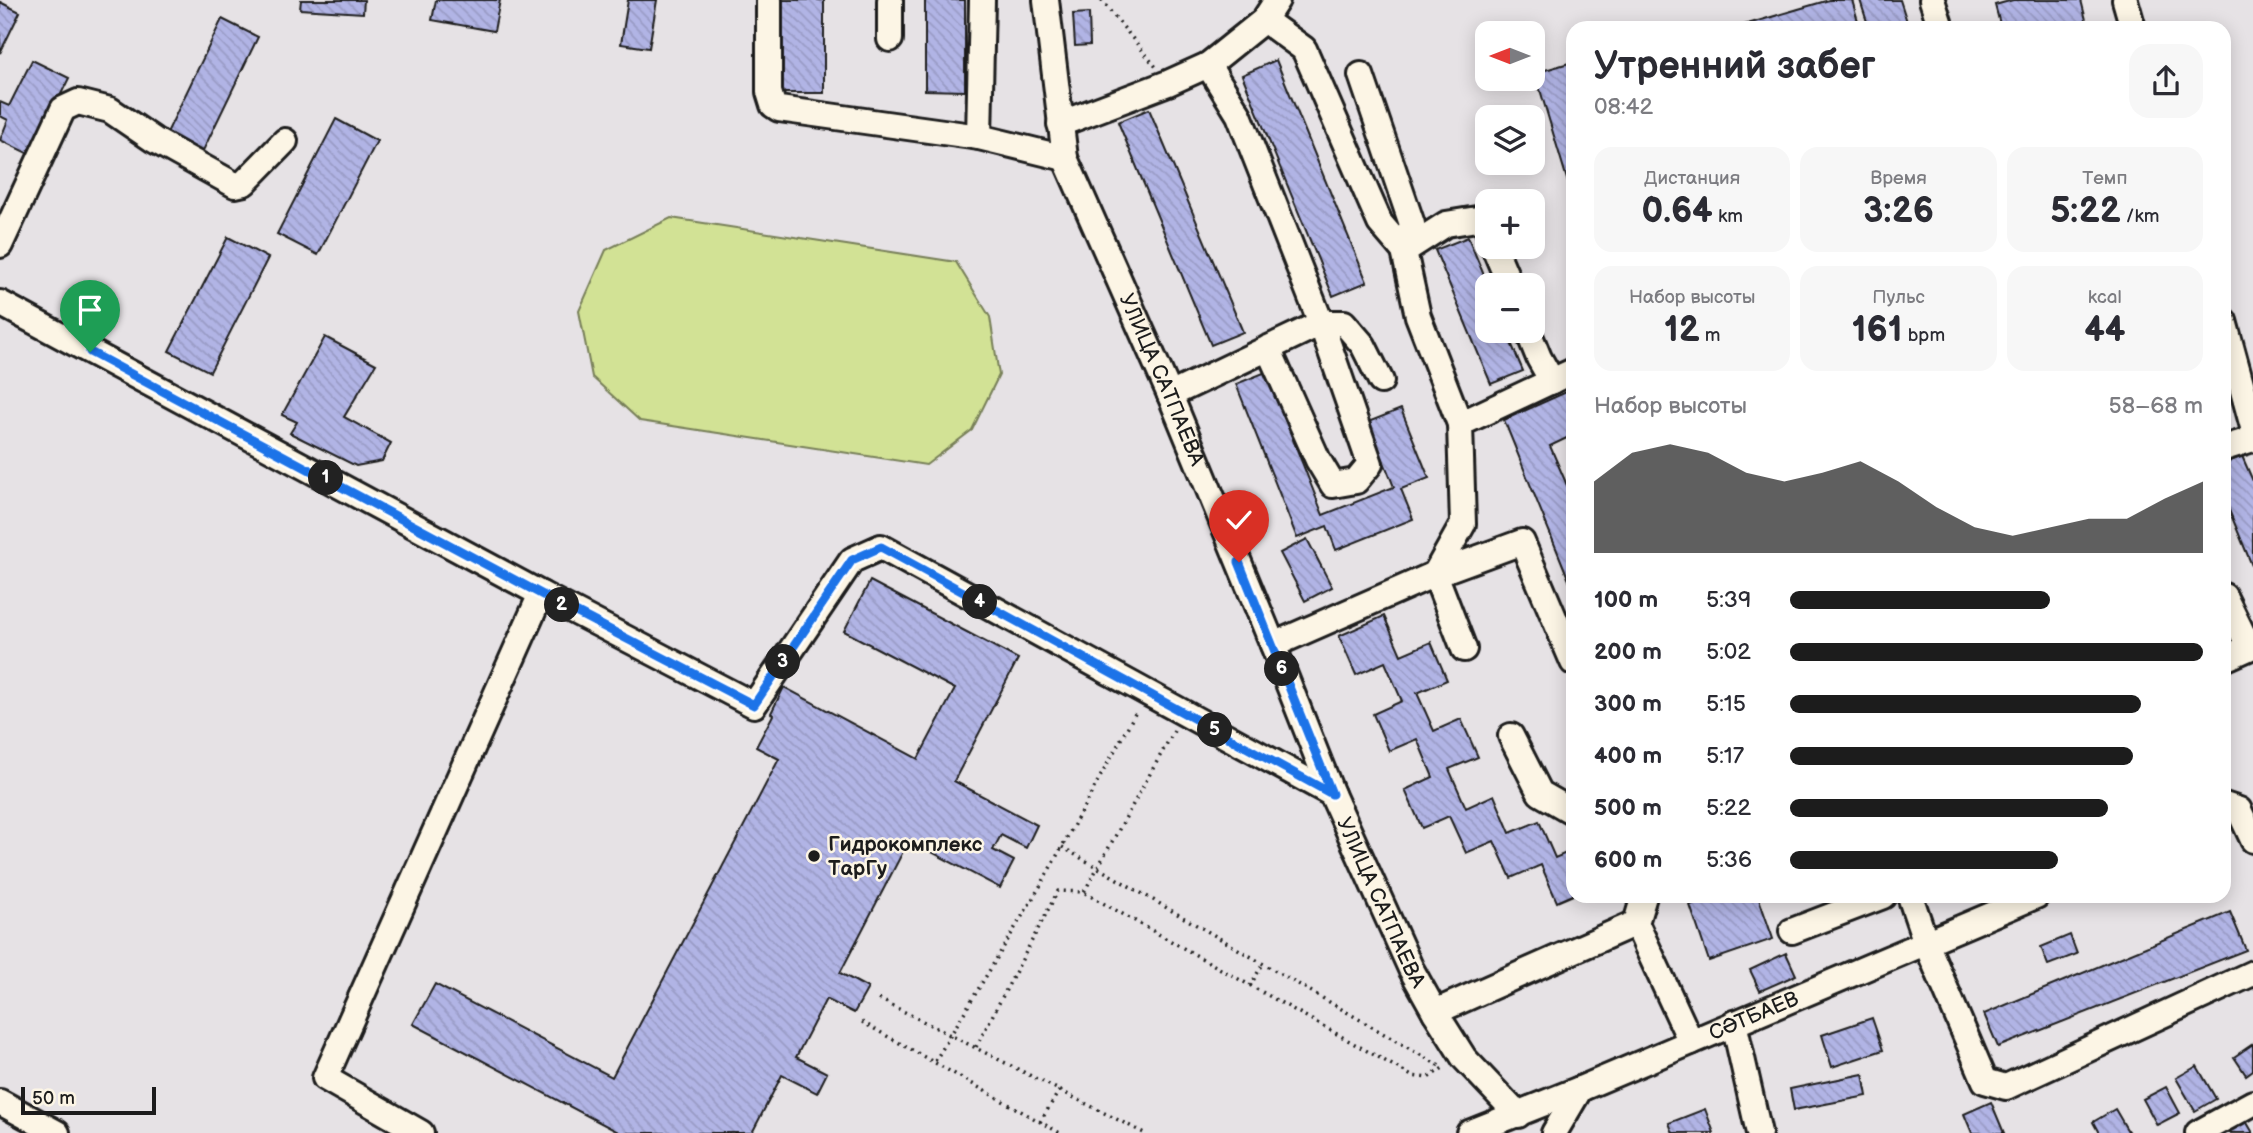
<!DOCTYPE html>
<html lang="ru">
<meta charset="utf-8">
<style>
body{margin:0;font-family:"Balsamiq Sans",sans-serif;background:#f7f7f7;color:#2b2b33;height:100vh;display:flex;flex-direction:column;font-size:26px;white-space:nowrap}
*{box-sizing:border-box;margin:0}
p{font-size:23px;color:#7c7c81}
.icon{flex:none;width:38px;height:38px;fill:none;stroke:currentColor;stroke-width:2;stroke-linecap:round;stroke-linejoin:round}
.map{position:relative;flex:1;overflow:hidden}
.details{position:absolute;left:1566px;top:21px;width:665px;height:882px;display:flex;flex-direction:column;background:#fff;border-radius:21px;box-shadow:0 4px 18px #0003}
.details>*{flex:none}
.needle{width:46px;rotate:270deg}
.fabs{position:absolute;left:1475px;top:21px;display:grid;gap:14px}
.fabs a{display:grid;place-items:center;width:70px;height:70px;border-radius:14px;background:#fff;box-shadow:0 4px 18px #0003;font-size:35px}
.scale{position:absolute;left:21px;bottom:18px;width:135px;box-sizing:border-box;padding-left:7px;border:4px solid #1c1c1c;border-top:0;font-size:19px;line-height:24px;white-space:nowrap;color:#1c1c1c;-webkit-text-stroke:5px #fcf5e5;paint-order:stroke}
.pin{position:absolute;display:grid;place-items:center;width:60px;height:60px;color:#fff;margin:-72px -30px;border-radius:50% 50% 50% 0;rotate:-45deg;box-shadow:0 0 7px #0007}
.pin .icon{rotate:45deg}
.km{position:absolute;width:35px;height:35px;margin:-18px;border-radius:50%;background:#222;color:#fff;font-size:19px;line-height:35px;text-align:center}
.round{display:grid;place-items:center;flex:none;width:74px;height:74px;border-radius:21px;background:#f7f7f7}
.summary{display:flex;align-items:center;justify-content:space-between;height:119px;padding:0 28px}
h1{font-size:38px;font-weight:700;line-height:52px}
.stats{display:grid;grid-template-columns:repeat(3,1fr);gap:10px;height:119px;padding:7px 28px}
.stats div{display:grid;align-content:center;border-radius:18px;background:#f7f7f7;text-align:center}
.stats b{font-size:35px;font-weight:700}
.stats small{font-size:19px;font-weight:400}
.stats p{font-size:19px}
.chart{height:196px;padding:14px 28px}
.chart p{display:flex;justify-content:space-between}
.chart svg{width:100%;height:126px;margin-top:7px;fill:#1c1c1c;opacity:.7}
ul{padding:0 28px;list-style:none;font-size:23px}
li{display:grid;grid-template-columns:112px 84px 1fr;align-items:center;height:52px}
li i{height:18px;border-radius:9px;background:#1c1c1c}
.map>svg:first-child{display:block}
.grass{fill:#d2e295;stroke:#777f58;stroke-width:2}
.building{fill:url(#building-back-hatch);stroke:#1c1c1c;stroke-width:2}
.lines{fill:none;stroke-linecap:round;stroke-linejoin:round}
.minor-casing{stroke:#1c1c1c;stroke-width:30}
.path{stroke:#1c1c1c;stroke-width:3.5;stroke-dasharray:2 5;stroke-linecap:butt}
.minor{stroke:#fcf5e5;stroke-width:24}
.route-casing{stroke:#fff;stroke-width:14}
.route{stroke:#1a73e8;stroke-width:9}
.poi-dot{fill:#1c1c1c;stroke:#fcf5e5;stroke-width:2.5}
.labels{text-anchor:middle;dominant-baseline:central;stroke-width:5;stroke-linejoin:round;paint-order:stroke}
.street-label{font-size:21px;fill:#1c1c1c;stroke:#fcf5e5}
.poi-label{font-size:21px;font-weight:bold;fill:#1c1c1c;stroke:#fcf5e5;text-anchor:start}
</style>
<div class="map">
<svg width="2253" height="1133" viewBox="0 0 2253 1133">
<defs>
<pattern id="building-back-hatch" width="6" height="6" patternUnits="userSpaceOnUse" patternTransform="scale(1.75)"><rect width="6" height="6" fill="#b1b4e5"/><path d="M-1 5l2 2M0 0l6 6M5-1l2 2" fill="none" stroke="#989ac4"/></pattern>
</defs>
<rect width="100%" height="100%" fill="#e6e2e5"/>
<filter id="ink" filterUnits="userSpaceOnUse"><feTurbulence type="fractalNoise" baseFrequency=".0143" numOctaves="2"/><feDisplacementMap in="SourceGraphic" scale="14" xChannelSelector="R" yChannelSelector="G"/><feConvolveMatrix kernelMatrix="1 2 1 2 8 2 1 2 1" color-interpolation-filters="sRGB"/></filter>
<g filter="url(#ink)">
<path class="grass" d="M 671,218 L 956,262 L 990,317 L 999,375 L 972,430 L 926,465 L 640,421 L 592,377 L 579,311 L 606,250 Z"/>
<g class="building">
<path d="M 301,0 L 364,0 L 363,13 L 300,9 Z"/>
<path d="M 436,0 L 500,0 L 494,31 L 432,20 Z"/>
<path d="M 628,0 L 657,0 L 649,48 L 621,44 Z"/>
<rect x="783" y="0" width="41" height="93"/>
<path d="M 925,0 L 965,0 L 965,91 L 925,90 Z"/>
<path d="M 1829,0 L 1852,0 L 1860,28 L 1734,28 Z"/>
<path d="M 1860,0 L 1900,0 L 1909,28 L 1869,28 Z"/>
<path d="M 2013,0 L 2081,0 L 2088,28 L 2001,28 L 1995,5 Z"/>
<path d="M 0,2 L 20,12 L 0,53 Z"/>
<path d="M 1089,13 L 1090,45 L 1075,46 L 1073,14 Z"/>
<path d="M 222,19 L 258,37 L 199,159 L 163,141 Z"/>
<path d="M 32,60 L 69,78 L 31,155 L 0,140 L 8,120 L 0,116 L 0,102 L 9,106 Z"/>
<path d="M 1276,60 L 1367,282 L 1333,296 L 1242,75 Z"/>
<path d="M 1569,63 L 1573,76 L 1572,196 L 1535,73 Z"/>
<path d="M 1149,109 L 1243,332 L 1211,345 L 1118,122 Z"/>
<path d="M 336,119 L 377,141 L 318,255 L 277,234 Z"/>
<path d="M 228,237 L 268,258 L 210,372 L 169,351 Z"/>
<path d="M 1468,237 L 1488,285 L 1488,331 L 1506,331 L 1523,371 L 1491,384 L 1435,250 Z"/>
<path d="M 325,337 L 376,364 L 344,417 L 391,443 L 382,461 L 356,466 L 290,433 L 297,422 L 282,415 Z"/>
<path d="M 1266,372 L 1323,515 L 1394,487 L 1368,422 L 1401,409 L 1429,478 L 1401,489 L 1413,519 L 1336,550 L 1327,526 L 1297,538 L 1236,384 Z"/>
<path d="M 1573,389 L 1573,435 L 1550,446 L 1573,499 L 1573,590 L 1504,420 Z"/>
<path d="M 2242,456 L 2253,481 L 2253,568 L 2224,498 L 2224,464 Z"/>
<path d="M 1307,539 L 1332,587 L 1305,601 L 1280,553 Z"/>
<path d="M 870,581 L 1018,659 L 954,781 L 1037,825 L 1026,848 L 1001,835 L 993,850 L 1014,861 L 1000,888 L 909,840 L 840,973 L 868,988 L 854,1013 L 826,999 L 796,1057 L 827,1073 L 817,1093 L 782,1075 L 752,1133 L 620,1133 L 413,1024 L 435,984 L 612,1077 L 779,759 L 756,747 L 773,715 L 771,713 L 784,687 L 918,759 L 955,689 L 844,631 Z"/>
<path d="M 1384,616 L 1401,655 L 1431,642 L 1447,680 L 1417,693 L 1434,731 L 1461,719 L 1478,757 L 1449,769 L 1466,808 L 1494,795 L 1510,833 L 1539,821 L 1555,858 L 1573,850 L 1573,895 L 1557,902 L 1541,865 L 1511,878 L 1494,841 L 1466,853 L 1449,816 L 1422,828 L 1405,790 L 1433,777 L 1417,739 L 1389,751 L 1373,714 L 1402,701 L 1385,662 L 1356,675 L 1339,636 Z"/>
<path d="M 1715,896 L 1758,896 L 1773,939 L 1709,961 L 1690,905 Z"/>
<path d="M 2230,912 L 2246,950 L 1998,1047 L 1984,1014 Z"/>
<path d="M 2070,935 L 2077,954 L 2048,965 L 2041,947 Z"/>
<path d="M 1786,953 L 1796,975 L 1760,991 L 1750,970 Z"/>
<path d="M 1872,1018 L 1883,1050 L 1832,1067 L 1822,1035 Z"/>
<path d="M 2253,1044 L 2253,1070 L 2246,1075 L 2234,1057 Z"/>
<path d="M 2197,1066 L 2216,1099 L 2195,1111 L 2176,1078 Z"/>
<path d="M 1863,1074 L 1867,1096 L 1794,1110 L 1790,1089 Z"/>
<path d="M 2166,1087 L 2180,1113 L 2157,1125 L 2143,1099 Z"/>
<path d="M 1991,1102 L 2004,1133 L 1972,1133 L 1964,1114 Z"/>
<path d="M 1705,1109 L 1714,1133 L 1673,1133 L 1669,1123 Z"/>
<path d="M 2115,1109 L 2129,1133 L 2099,1133 L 2093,1122 Z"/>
<path d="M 2246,1121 L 2253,1133 L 2226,1133 Z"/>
</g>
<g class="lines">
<g class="minor-casing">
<g id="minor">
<path d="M 769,0 L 769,92 L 773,105 L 779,109 L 979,137 L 1065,158"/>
<path d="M 890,0 L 890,39"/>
<path id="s1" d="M 1046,0 L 1065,158 L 1170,395 L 1273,645 L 1332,794 L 1411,969 L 1435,1012 L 1464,1058 L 1518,1115"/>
<path d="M 1932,0 L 1941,28"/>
<path d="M 2125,0 L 2133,28"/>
<path d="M 1264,20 L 1304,49 L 1380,223 L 1404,251 L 1446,224 L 1483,218 L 1488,230"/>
<path d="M 1208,65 L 1239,115 L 1321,323 L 1344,323 L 1363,345 L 1381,381"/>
<path d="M 1361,75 L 1412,224 L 1404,251 L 1418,316 L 1460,424"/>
<path d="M 1060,124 L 1168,83 L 1208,65 L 1264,20 L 1277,0"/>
<path d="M 979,137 L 982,0"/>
<path d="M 0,245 L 63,109 L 78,102 L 110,110 L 154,140 L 235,185 L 244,183 L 285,141"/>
<path d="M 1494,247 L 1510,285"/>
<path d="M 0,303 L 541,594 L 325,1078 L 421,1133"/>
<path d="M 2224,321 L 2253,427"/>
<path d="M 1528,331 L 1539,358 L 1552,381"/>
<path d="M 1170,395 L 1321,323 L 1370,464 L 1356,481 L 1333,485 L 1318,460 L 1268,348"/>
<path d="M 2224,448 L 2253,439"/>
<path d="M 541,594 L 754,705 L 852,560 L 881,547 L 1332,794"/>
<path d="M 2224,596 L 2249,647"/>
<path d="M 1273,645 L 1435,574 L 1522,542 L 1573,662"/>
<path d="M 1464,649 L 1435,574 L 1463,524 L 1460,424 L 1573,371"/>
<path d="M 2224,659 L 2253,646"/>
<path d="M 1511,736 L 1540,793 L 1573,812"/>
<path d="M 2224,805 L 2239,810 L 2253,840"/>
<path d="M 1644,896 L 1636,923 L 1691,1042"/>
<path d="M 1910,896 L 1926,943 L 1985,1081 L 2006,1087 L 2253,973"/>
<path d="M 1792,931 L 1883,896"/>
<path d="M 1435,1012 L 1636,923"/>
<path d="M 1734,1023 L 1759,1133"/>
<path d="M 0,1102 L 57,1133"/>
<path id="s2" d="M 1469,1133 L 1580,1089 L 2036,896"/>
<path d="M 1554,1133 L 1580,1089"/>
<path d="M 2198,1133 L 2253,1103"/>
</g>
</g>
<g class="path">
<path d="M 1101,0 L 1156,67"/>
<path d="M 1062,847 L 1443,1068"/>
<path d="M 1085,893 L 1412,1076 L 1428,1078 L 1443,1068"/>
<path d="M 1250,986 L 1264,962"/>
<path d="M 879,999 L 1144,1133"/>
<path d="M 862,1022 L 1060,1133"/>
<path d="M 976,1047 L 1058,891 L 1084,892 L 1174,731"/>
<path d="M 935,1061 L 1042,883 L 1137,710"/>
<path d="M 1040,1122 L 1059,1091"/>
</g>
<use href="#minor" class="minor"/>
</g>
</g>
<g class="lines" filter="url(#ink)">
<g class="route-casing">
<path id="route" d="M 90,352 L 541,594 L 754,705 L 852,560 L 881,547 L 1332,794 L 1239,562"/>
</g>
<use href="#route" class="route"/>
</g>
<circle class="poi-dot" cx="814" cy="856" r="7"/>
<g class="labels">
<g class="street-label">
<text stroke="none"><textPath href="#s1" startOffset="401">УЛИЦА САТПАЕВА</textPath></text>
<text stroke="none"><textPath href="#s1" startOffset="968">УЛИЦА САТПАЕВА</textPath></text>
<text stroke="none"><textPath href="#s2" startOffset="308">СӘТБАЕВ</textPath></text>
</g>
<g class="poi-label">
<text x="828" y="844">Гидрокомплекс<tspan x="828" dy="24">ТарГу</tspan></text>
</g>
</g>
</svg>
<div class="fabs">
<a><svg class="needle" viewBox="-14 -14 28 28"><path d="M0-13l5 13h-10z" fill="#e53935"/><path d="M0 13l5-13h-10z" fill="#7c7c81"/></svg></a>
<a><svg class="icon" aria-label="layers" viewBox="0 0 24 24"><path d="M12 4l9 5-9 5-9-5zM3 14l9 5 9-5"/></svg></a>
<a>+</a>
<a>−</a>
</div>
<div class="scale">50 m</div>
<div class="pin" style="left:90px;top:352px;background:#1e9e55"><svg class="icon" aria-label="arrive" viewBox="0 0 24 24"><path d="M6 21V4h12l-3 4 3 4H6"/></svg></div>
<div class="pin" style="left:1239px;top:562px;background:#d93025"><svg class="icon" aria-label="check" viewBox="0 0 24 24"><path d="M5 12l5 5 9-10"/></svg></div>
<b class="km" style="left:326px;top:478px">1</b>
<b class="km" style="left:562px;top:605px">2</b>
<b class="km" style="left:783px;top:662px">3</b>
<b class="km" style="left:980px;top:602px">4</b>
<b class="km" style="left:1215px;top:730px">5</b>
<b class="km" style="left:1282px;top:669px">6</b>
<section class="details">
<div class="summary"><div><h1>Утренний забег</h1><p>08:42</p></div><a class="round"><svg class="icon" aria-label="share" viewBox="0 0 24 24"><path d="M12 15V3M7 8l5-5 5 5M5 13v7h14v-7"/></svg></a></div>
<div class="stats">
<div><p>Дистанция</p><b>0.64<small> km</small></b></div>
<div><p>Время</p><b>3:26</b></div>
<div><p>Темп</p><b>5:22<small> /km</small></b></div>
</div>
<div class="stats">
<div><p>Набор высоты</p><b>12<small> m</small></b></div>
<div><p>Пульс</p><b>161<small> bpm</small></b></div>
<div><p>kcal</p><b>44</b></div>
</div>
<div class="chart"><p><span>Набор высоты</span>58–68 m</p>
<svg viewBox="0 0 160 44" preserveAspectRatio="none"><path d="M0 44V19L10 9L20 6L30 9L40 16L50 19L60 16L70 12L80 19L90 28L100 35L110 38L120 35L130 32L140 32L150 25L160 19V44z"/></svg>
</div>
<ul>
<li><b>100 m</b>5:39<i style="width:63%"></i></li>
<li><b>200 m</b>5:02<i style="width:100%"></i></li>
<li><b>300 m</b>5:15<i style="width:85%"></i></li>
<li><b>400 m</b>5:17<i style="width:83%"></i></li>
<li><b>500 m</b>5:22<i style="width:77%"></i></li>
<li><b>600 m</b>5:36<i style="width:65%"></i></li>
</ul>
</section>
</div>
